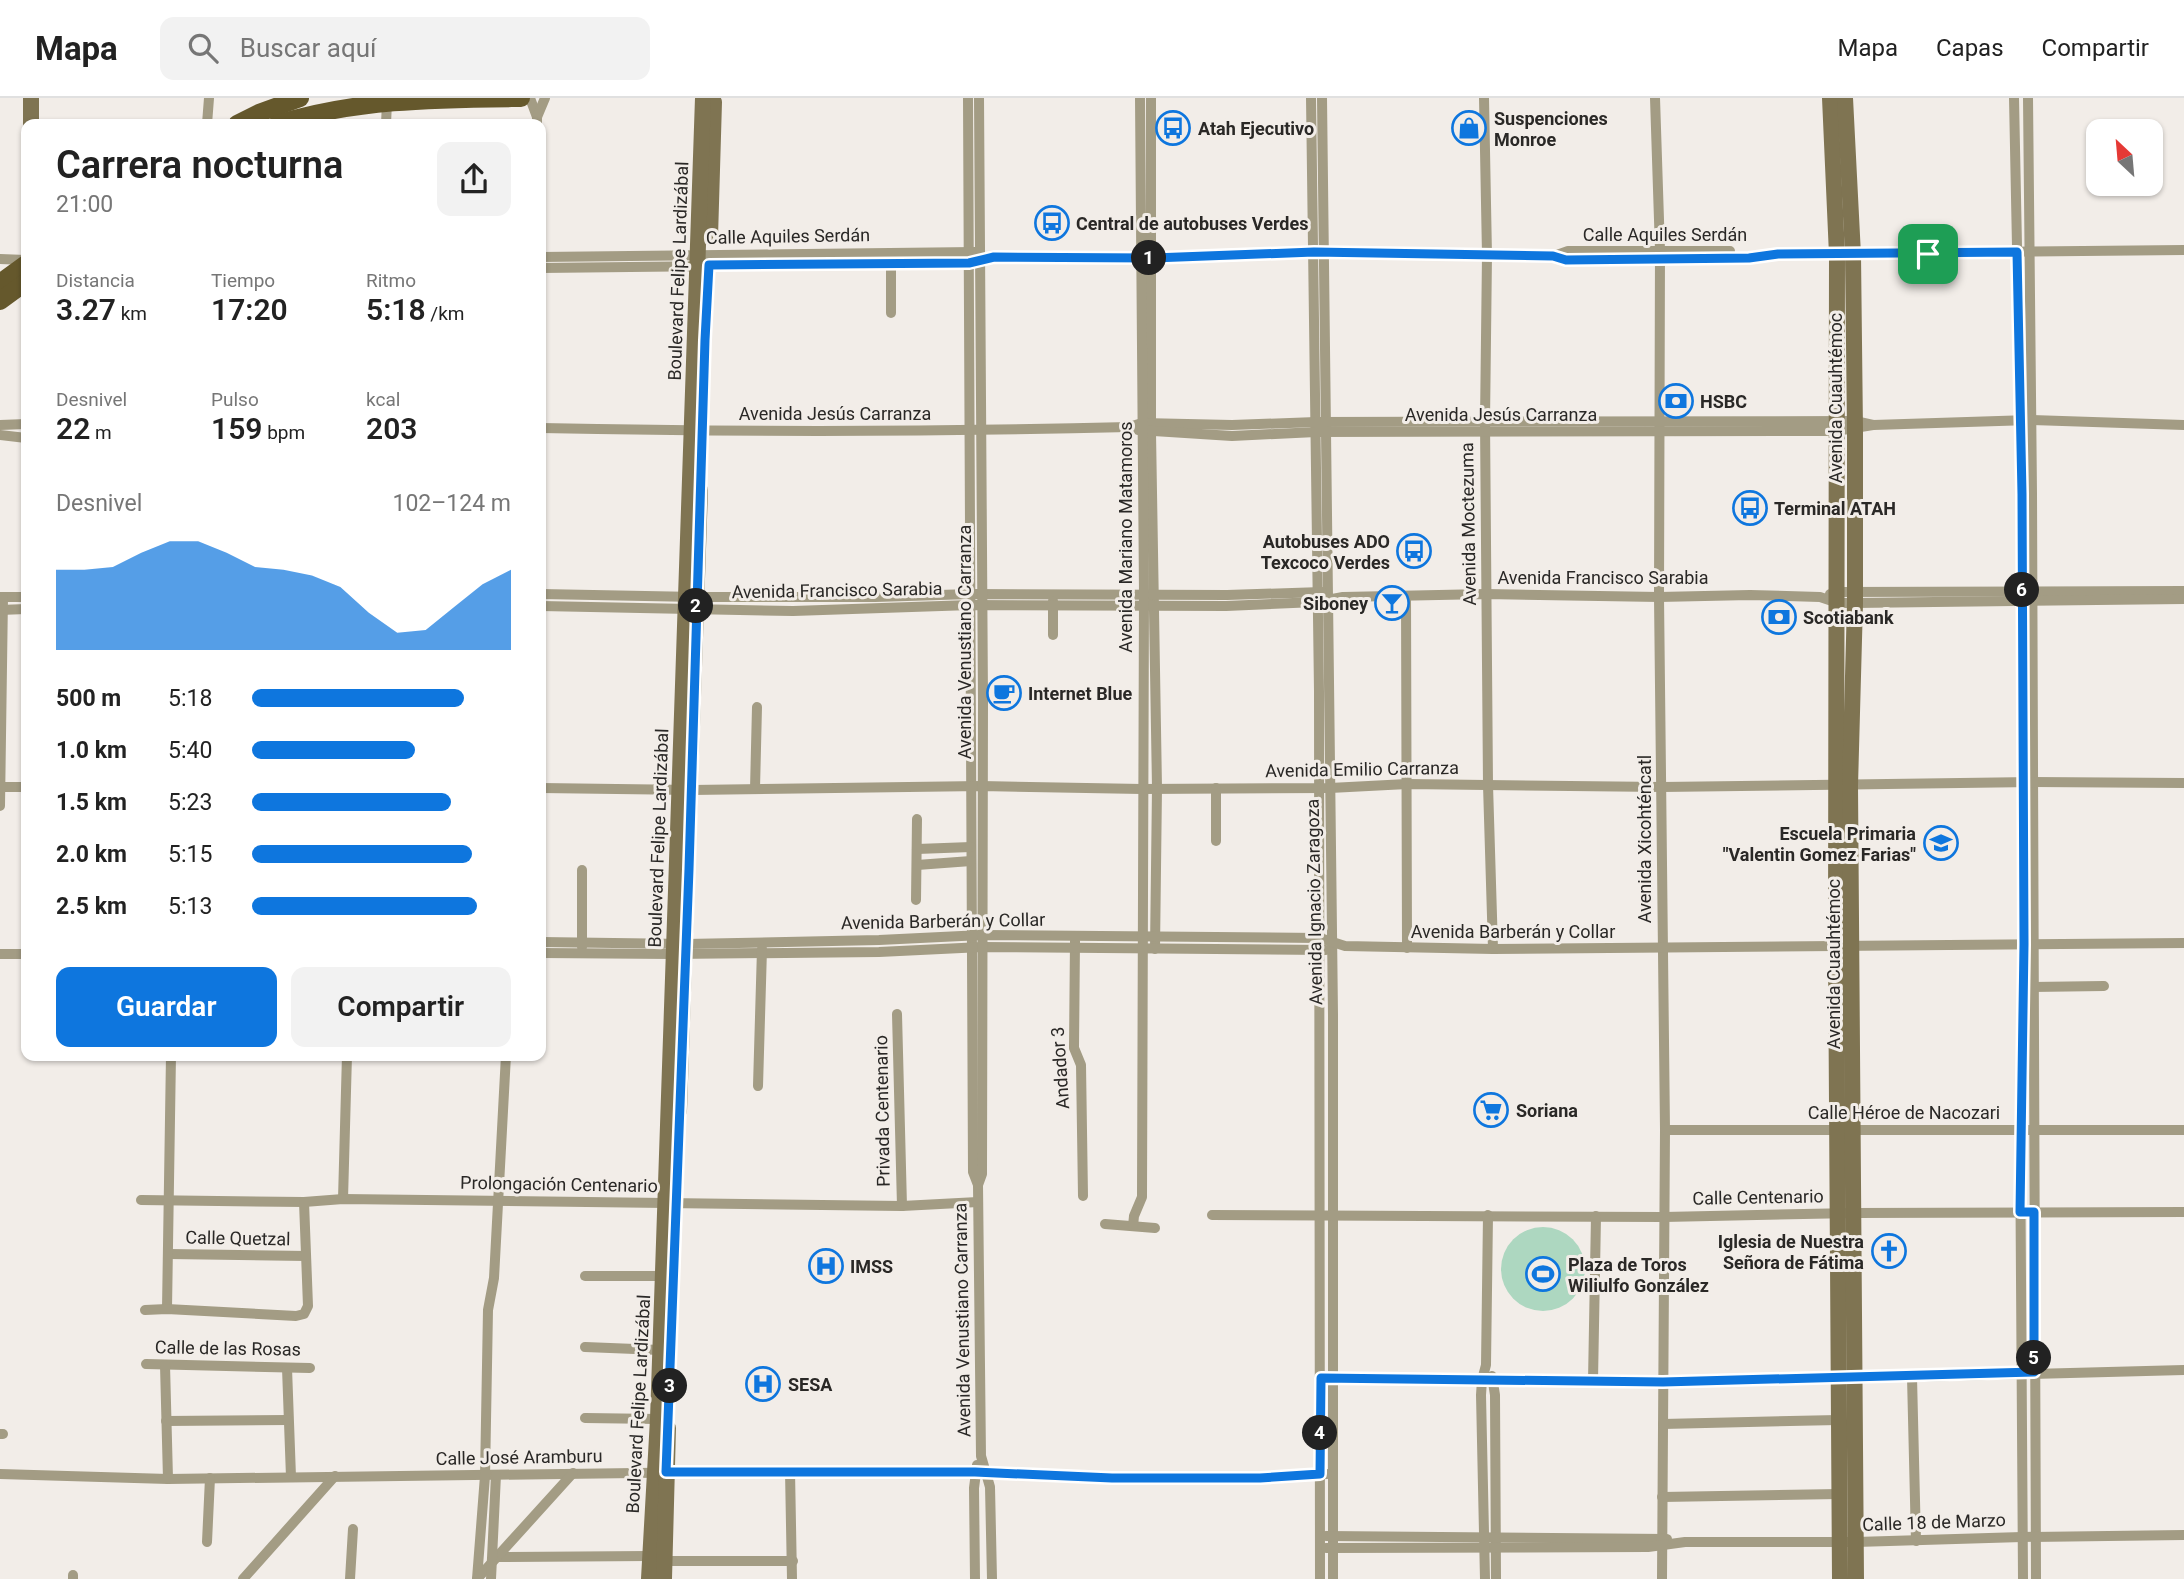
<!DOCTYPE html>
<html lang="es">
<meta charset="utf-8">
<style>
body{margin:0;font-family:Roboto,sans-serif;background:#f2f2f2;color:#222;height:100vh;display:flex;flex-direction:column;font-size:26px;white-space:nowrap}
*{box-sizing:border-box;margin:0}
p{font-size:23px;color:#767676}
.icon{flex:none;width:38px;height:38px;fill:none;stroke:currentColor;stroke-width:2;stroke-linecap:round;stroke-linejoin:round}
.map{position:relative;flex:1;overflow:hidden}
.side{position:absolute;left:21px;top:21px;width:525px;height:942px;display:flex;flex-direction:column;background:#fff;border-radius:14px;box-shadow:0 2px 5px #0004}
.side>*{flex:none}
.needle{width:46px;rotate:334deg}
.fabs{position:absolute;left:2086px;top:21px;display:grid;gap:14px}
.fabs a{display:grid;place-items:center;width:77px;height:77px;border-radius:14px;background:#fff;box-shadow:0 2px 5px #0004;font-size:35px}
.pin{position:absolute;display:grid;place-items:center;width:60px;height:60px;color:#fff;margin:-30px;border-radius:14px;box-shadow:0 4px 10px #0006}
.km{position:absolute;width:35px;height:35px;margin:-18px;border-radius:50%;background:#222;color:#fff;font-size:19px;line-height:35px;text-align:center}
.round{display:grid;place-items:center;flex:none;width:74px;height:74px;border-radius:14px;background:#f2f2f2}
.headline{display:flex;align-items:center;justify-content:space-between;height:119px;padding:0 35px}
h1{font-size:38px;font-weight:600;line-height:52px}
.metrics{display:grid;grid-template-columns:repeat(3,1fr);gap:10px;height:119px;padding:7px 35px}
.metrics div{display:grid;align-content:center}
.metrics b{font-size:30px;font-weight:600}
.metrics small{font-size:19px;font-weight:400}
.metrics p{font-size:19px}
.chart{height:196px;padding:14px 35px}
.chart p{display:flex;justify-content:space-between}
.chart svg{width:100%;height:126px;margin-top:7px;fill:#0e76de;opacity:.7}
.action{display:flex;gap:14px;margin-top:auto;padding:14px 35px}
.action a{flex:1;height:80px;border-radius:14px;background:#0e76de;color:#fff;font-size:28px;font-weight:600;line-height:80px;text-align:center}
.action a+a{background:#f2f2f2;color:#222}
ul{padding:0 35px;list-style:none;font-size:23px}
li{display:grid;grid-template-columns:112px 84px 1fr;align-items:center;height:52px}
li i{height:18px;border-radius:9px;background:#0e76de}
header{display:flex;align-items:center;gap:42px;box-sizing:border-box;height:98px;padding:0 35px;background:#fff;border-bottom:2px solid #e0e0e0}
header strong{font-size:33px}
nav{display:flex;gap:38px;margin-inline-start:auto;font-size:24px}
.search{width:490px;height:63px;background:#f2f2f2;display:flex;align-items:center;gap:18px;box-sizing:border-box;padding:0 24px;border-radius:14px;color:#767676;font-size:26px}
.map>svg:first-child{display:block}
.green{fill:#add7c0}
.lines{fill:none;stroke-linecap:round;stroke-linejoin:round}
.minor{stroke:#a39c84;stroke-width:10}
.secondary{stroke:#7f7452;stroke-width:16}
.primary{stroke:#65582c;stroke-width:18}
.route-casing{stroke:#fff;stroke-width:14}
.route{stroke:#0e76de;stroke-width:9}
.labels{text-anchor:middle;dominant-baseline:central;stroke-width:6;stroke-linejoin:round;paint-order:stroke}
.poi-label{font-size:18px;font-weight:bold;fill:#2a2826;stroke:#f2ede8;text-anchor:start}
.street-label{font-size:18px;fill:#2a2826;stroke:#f2ede8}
</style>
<header>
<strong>Mapa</strong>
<div class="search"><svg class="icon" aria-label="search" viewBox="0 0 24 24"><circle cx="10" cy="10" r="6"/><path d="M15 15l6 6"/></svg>Buscar aquí</div>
<nav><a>Mapa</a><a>Capas</a><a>Compartir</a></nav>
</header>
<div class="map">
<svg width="2184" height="1481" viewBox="0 0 2184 1481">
<rect width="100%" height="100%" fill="#f2ede8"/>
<circle class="green" cx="1543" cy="1171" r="42"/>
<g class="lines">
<g class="minor">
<path d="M 530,0 L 537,19"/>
<path d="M 968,0 L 973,1074 L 978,1087 L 981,1358 L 990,1389 L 992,1481"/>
<path d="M 1151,0 L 1151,335 L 1157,690 L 1155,851"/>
<path d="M 1311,0 L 1319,593 L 1320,1481"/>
<path d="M 1322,0 L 1333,917 L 1333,1481"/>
<path d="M 1484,0 L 1487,157 L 1485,323 L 1488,687 L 1493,851"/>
<path d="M 1655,0 L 1660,152 L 1659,499 L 1665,1032 L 1662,1481"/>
<path d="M 2014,0 L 2022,396 L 2024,846 L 2020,1031 L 2023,1481"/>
<path d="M 2028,0 L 2032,396 L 2036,1481"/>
<path d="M 207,26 L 209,0"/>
<path d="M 386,26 L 387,4"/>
<path d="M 537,26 L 537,19 L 545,0"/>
<path d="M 1554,158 L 1568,153 L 1730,153"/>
<path d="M 541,159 L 975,154"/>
<path d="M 0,161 L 26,162"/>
<path d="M 541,170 L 969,165 L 994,159 L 1153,160 L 1314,154 L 1553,158 L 1566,162 L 1749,160 L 1778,156 L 2184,152"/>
<path d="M 891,215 L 891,160"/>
<path d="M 0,327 L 26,326"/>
<path d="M 541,330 C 737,334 933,334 1129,329 L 1142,325 L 1232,327 L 1316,324 L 1855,323 L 1873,327"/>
<path d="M 1138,332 L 1232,338 L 1316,334 L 1836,333 L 1873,327 L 2030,322 L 2184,327"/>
<path d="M 0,337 L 26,340"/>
<path d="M 541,496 L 697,499 L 875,499 L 971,496 L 1227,497 L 1322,494"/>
<path d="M 1830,496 L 1838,494 L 2184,493"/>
<path d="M 1406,498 L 1407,850"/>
<path d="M 0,499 L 26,499"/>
<path d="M 1053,503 L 1053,537"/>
<path d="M 541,508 L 793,513 L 971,507 L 1226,508 L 1316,504 L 1343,499 L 1486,496 L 1659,499 L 1750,497 L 1820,499 L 1838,505 L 1855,505 L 2184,501"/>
<path d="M 0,512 L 26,511"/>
<path d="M 0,689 L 26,689"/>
<path d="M 541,690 L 692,692 L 981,688 L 1142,691 L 1330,690 L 1407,686 L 1662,689 L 2033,684 L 2184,685"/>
<path d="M 755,691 L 757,609"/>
<path d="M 0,708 L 3,499"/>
<path d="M 1216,743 L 1216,690"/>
<path d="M 917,751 L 971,749"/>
<path d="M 917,767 L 971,763"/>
<path d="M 916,802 L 917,721"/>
<path d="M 1075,843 L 1074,950 L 1081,967 L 1083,1098"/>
<path d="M 541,844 L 686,846 L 879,842 L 982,837 L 1320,840 L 1345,848 L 1493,851 L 2184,845"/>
<path d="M 582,849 L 582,772"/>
<path d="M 541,855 L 673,856 L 879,854 L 982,849 L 1326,852"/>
<path d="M 0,856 L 26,856"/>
<path d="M 2029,889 L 2104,888"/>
<path d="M 897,916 L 902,1108"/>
<path d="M 758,988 L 762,851"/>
<path d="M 1665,1032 L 2184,1032"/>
<path d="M 978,1087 L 982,1076 L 983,602 L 979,0"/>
<path d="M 343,1101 L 347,957"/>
<path d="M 141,1102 L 304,1104 L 343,1101 L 902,1108 L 978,1104"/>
<path d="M 1212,1117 L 1664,1119 L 1854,1115 L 2184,1114"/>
<path d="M 1105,1126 L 1155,1130"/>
<path d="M 1133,1128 L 1134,1118 L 1142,1099 L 1144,497 L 1140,0"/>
<path d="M 169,1156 L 306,1158"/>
<path d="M 585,1178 L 663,1178"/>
<path d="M 167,1211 L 171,957"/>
<path d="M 145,1212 L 167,1211 L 296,1218 L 304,1216 L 308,1208 L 304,1104"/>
<path d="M 585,1249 L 660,1252"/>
<path d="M 146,1266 L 310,1270"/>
<path d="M 165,1267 L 168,1381"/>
<path d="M 287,1270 L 291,1379"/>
<path d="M 1492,1278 L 1495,1297 L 1496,1481"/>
<path d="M 1912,1279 L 1916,1443"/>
<path d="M 1327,1280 L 1663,1284 L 1839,1278 L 1912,1279 L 2184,1272"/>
<path d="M 1593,1283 L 1596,1118"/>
<path d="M 585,1320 L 658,1321"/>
<path d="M 166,1323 L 288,1322"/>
<path d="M 1663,1326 L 1838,1322"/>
<path d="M 0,1336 L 3,1336"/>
<path d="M 790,1373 L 792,1481"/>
<path d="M 0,1376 L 168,1381 L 790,1373 L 975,1374 L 1112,1380 L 1260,1380 L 1327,1376"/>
<path d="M 1662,1399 L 1839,1396"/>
<path d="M 1326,1438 L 1667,1441"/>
<path d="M 207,1444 L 210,1380"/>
<path d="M 1326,1450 L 1648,1449 L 1685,1444 L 1856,1444 L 2022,1439 L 2184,1437"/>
<path d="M 495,1459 L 649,1458"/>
<path d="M 665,1463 L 793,1463"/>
<path d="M 73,1481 L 73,1477"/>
<path d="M 243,1481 L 335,1378"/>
<path d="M 350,1481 L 353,1431"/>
<path d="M 477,1481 L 485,1378 L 488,1212 L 494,1180 L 506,957"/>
<path d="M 477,1481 L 573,1375"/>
<path d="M 491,1481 L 496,1377"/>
<path d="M 975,1481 L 974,1390 L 977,1367"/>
<path d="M 1485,1481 L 1481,1297 L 1482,1282 L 1486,1267 L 1488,1117"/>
</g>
<g class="secondary">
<path d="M 31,0 L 31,26"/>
<path d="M 1830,0 L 1837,157 L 1836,848 L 1840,1481"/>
<path d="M 1845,0 L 1853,157 L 1855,332 L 1855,505 L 1850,688 L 1856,1481"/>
<path d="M 710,139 L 714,4"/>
<path d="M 679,1013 L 700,392"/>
<path d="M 649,1481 L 658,1321 L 703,0"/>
<path d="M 664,1481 L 668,1330"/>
</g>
<g class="primary">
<path d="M 237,26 L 259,15 L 300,0"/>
<path d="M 277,26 C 357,1 438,1 521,0"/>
<path d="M 0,185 L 26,166"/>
<path d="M 0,203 L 26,184"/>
</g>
</g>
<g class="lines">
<g class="route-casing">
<path id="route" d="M 1314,154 L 1553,158 L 1566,162 L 1749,160 L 1778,156 L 2017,154 L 2022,396 L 2024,846 L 2020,1114 L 2034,1114 L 2034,1274 L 1663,1284 L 1321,1280 L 1320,1376 L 1260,1380 L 1112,1380 L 975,1374 L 666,1374 L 689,771 L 705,242 L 709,167 L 969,165 L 994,159 L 1153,160 Z"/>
</g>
<use href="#route" class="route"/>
</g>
<defs>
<g id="bus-ring" transform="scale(1.75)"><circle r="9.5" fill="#f2ede8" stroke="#0e76de" stroke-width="1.5"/><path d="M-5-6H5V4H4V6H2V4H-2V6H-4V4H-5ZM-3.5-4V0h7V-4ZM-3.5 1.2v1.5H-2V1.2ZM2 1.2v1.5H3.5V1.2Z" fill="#0e76de"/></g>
<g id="shop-ring" transform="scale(1.75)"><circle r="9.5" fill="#f2ede8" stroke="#0e76de" stroke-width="1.5"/><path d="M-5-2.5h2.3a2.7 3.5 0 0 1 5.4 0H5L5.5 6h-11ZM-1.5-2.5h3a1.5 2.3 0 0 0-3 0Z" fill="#0e76de"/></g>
<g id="bank-ring" transform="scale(1.75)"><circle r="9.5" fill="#f2ede8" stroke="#0e76de" stroke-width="1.5"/><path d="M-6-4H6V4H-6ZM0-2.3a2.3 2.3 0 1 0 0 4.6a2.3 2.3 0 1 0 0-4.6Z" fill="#0e76de"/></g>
<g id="bar-ring" transform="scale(1.75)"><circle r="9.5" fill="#f2ede8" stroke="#0e76de" stroke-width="1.5"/><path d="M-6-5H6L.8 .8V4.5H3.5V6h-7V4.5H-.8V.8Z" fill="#0e76de"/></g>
<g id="cafe-ring" transform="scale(1.75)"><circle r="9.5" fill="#f2ede8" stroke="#0e76de" stroke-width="1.5"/><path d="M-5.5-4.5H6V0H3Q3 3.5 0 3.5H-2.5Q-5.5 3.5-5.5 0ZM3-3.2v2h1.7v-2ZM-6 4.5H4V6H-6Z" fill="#0e76de"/></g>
<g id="school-ring" transform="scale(1.75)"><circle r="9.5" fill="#f2ede8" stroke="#0e76de" stroke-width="1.5"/><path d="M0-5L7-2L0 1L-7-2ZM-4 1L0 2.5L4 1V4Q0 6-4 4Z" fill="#0e76de"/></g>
<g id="supermarket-ring" transform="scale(1.75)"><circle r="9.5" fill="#f2ede8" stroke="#0e76de" stroke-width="1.5"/><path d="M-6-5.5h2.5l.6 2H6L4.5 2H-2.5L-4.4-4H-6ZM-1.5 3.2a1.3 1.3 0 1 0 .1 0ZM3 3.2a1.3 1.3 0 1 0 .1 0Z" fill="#0e76de"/></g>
<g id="church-ring" transform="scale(1.75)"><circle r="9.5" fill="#f2ede8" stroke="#0e76de" stroke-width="1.5"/><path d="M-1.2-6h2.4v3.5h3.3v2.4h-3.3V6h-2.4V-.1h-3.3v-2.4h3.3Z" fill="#0e76de"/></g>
<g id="hospital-ring" transform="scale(1.75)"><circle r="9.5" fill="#f2ede8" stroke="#0e76de" stroke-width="1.5"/><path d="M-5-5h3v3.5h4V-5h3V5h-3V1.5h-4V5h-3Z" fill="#0e76de"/></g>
<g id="stadium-ring" transform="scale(1.75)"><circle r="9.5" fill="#f2ede8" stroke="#0e76de" stroke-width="1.5"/><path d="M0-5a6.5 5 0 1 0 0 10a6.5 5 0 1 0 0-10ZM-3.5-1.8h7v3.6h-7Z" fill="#0e76de"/></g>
</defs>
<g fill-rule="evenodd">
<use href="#bus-ring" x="1173" y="30"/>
<use href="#shop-ring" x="1469" y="30"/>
<use href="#bus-ring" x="1052" y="125"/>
<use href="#bank-ring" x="1676" y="303"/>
<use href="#bus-ring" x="1750" y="410"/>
<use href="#bus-ring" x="1414" y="453"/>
<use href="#bar-ring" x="1392" y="505"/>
<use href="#bank-ring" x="1779" y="519"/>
<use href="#cafe-ring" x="1004" y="595"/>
<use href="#school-ring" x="1941" y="745"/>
<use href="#supermarket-ring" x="1491" y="1012"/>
<use href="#church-ring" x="1889" y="1153"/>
<use href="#hospital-ring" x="826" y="1168"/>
<use href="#stadium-ring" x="1543" y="1176"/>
<use href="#hospital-ring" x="763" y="1286"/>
</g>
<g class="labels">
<g class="poi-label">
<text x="1494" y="20">Suspenciones<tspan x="1494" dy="21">Monroe</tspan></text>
<text x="1198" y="30">Atah Ejecutivo</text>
<text x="1076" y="125">Central de autobuses Verdes</text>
<text x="1700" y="303">HSBC</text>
<text x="1774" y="410">Terminal ATAH</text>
<text x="1390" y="443" text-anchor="end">Autobuses ADO<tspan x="1390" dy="21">Texcoco Verdes</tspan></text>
<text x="1368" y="505" text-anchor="end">Siboney</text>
<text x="1803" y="519">Scotiabank</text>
<text x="1028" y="595">Internet Blue</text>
<text x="1916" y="735" text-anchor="end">Escuela Primaria<tspan x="1916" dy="21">"Valentin Gomez Farias"</tspan></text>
<text x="1516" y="1012">Soriana</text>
<text x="1864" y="1143" text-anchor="end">Iglesia de Nuestra<tspan x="1864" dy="21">Señora de Fátima</tspan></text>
<text x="1568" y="1166">Plaza de Toros<tspan x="1568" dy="21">Wiliulfo González</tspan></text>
<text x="850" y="1168">IMSS</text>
<text x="788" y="1286">SESA</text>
</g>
<g class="street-label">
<text x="1665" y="136">Calle Aquiles Serdán</text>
<text transform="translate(788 138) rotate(-1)">Calle Aquiles Serdán</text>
<text transform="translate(678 173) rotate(-88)">Boulevard Felipe Lardizábal</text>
<text transform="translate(1835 300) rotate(-90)">Avenida Cuauhtémoc</text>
<text x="835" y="315">Avenida Jesús Carranza</text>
<text x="1501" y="316">Avenida Jesús Carranza</text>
<text transform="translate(1468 426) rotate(-91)">Avenida Moctezuma</text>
<text transform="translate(1125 439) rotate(-90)">Avenida Mariano Matamoros</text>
<text x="1603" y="479">Avenida Francisco Sarabia</text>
<text transform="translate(837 492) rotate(-1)">Avenida Francisco Sarabia</text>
<text transform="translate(964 544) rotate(-90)">Avenida Venustiano Carranza</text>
<text transform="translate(1362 671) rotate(-1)">Avenida Emilio Carranza</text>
<text transform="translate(658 740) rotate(-88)">Boulevard Felipe Lardizábal</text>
<text transform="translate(1644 741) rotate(-90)">Avenida Xicohténcatl</text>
<text transform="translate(1314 804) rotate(-91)">Avenida Ignacio Zaragoza</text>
<text transform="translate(943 823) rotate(-1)">Avenida Barberán y Collar</text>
<text x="1513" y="833">Avenida Barberán y Collar</text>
<text transform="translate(1833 866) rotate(-90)">Avenida Cuauhtémoc</text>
<text transform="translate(1060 970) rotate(-94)">Andador 3</text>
<text transform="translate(882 1013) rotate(-91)">Privada Centenario</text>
<text x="1904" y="1014">Calle Héroe de Nacozari</text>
<text transform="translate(559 1086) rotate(1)">Prolongación Centenario</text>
<text transform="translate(1758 1099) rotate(-1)">Calle Centenario</text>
<text transform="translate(238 1140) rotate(1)">Calle Quetzal</text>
<text transform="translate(962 1222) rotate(-91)">Avenida Venustiano Carranza</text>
<text transform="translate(228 1250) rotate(1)">Calle de las Rosas</text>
<text transform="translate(638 1306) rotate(-87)">Boulevard Felipe Lardizábal</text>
<text transform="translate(519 1359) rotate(-1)">Calle José Aramburu</text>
<text transform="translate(1934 1424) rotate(-2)">Calle 18 de Marzo</text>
</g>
</g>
</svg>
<div class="fabs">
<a><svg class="needle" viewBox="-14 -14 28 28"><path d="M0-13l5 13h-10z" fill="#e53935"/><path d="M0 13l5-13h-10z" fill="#767676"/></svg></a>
</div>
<div class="pin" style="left:1928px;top:156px;background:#1e9e55"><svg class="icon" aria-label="arrive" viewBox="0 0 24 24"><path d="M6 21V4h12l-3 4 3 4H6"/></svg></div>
<b class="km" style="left:1149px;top:160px">1</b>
<b class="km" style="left:696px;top:508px">2</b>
<b class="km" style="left:670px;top:1288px">3</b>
<b class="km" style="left:1320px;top:1335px">4</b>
<b class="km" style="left:2034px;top:1260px">5</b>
<b class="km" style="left:2022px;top:492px">6</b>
<section class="side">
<div class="headline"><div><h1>Carrera nocturna</h1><p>21:00</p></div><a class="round"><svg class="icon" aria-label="share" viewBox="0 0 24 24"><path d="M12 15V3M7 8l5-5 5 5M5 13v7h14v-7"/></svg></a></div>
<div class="metrics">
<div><p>Distancia</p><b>3.27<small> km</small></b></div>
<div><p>Tiempo</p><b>17:20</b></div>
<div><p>Ritmo</p><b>5:18<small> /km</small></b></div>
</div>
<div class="metrics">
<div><p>Desnivel</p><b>22<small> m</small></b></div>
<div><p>Pulso</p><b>159<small> bpm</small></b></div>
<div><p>kcal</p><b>203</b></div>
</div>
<div class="chart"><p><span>Desnivel</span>102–124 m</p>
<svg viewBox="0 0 160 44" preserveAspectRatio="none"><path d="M0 44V16L10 16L20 15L30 10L40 6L50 6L60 10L70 15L80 16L90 18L100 22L110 31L120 38L130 37L140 29L150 21L160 16V44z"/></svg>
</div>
<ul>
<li><b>500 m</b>5:18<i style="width:82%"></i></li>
<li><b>1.0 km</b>5:40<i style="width:63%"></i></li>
<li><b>1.5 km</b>5:23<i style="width:77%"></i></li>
<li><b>2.0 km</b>5:15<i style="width:85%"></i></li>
<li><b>2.5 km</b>5:13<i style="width:87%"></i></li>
</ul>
<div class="action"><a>Guardar</a><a>Compartir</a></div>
</section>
</div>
